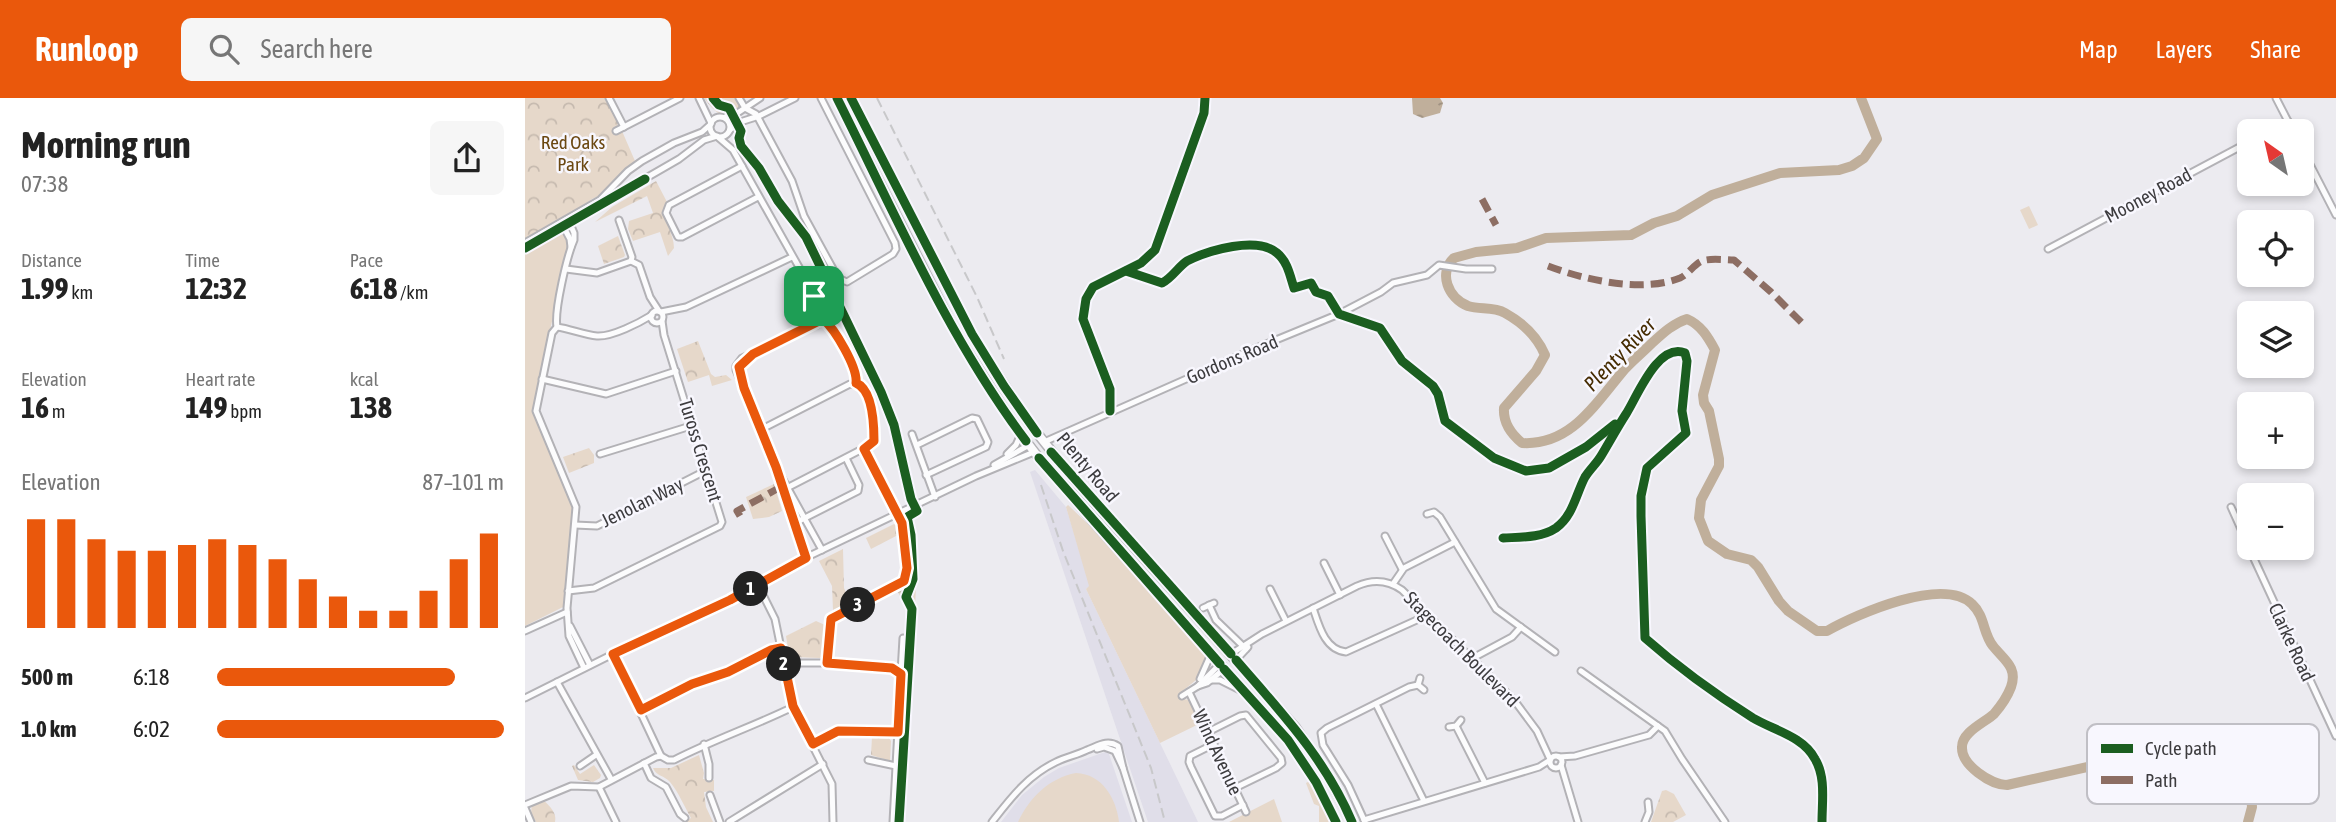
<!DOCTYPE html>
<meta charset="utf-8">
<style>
body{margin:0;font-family:"Asap Condensed",sans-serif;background:#f6f6f6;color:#222;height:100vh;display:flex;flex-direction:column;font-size:26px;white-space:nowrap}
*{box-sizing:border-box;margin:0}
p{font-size:23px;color:#767676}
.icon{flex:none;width:38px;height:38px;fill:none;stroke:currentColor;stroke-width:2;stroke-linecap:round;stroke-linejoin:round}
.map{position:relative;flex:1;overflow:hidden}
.side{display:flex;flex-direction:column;background:#fff;width:525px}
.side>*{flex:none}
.needle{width:46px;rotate:326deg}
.tools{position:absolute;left:1712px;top:21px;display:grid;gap:14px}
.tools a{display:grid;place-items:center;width:77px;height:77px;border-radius:10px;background:#fff;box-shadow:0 4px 10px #0003;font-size:35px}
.pin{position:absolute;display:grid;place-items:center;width:60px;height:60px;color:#fff;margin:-30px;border-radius:14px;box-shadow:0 4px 10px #0006}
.km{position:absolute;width:35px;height:35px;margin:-18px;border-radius:50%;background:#222;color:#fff;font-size:19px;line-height:35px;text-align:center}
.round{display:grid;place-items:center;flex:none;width:74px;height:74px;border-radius:10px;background:#f6f6f6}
.head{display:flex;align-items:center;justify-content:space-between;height:119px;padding:0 21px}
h1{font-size:38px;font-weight:700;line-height:52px}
.metrics{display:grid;grid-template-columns:repeat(3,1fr);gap:10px;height:119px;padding:7px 21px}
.metrics div{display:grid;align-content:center}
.metrics b{font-size:30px;font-weight:700}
.metrics small{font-size:19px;font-weight:400}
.metrics p{font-size:19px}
.chart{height:196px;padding:14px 21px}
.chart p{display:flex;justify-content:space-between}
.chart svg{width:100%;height:126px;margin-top:7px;stroke:#ea580c;stroke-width:6}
ul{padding:0 21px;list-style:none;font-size:23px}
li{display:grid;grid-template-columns:112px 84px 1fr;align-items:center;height:52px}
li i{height:18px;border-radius:9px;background:#ea580c}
header{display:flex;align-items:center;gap:42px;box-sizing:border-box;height:98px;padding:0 35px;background:#ea580c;color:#fff}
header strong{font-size:33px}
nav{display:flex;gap:38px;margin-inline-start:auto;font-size:24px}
.search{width:490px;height:63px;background:#f6f6f6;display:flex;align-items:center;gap:18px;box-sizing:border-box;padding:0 24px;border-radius:10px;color:#767676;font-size:26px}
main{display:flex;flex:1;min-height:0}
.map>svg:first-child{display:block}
.built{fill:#e0dee9}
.grass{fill:#e6d8ca}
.park{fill:url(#park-crowns)}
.water{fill:url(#water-ripples)}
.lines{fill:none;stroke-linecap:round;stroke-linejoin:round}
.river{stroke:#c0af9b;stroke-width:10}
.minor-casing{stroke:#b3b2b6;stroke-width:9}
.highway-casing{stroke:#b3b2b6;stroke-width:11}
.minor{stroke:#fcfcfd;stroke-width:5}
.highway{stroke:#fcfcfd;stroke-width:8}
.rail{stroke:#c8c8ca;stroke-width:2;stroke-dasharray:10 5;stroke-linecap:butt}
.quiet{stroke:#8d6e63;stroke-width:7;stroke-dasharray:14 7;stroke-linecap:butt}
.cycleway-casing{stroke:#f8f7fe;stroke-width:13}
.cycleway{stroke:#1b5e20;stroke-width:9}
.route-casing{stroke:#fff;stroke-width:14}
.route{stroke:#ea580c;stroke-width:9}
.labels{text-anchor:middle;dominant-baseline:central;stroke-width:5;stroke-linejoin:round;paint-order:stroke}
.park-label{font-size:19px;fill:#6b4812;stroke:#f8f7fe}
.street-label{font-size:19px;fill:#3d3c3f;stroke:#f8f7fe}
.water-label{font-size:21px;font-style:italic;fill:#462c02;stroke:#f8f7fe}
.key{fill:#f8f7fe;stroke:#c0bfc5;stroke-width:2}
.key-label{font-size:19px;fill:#3d3c3f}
</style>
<header>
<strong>Runloop</strong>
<div class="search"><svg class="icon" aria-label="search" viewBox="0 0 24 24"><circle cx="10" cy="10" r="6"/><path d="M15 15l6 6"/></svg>Search here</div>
<nav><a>Map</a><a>Layers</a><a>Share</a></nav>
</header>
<main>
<section class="side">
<div class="head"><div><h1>Morning run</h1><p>07:38</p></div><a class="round"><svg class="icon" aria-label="share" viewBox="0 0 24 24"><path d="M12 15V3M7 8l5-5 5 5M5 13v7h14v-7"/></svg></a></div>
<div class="metrics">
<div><p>Distance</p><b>1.99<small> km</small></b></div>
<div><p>Time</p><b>12:32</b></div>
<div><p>Pace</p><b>6:18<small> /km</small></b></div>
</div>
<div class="metrics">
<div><p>Elevation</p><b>16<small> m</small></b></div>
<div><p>Heart rate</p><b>149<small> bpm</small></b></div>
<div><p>kcal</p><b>138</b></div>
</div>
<div class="chart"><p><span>Elevation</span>87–101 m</p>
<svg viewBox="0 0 160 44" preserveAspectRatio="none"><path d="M5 44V6M15 44V6M25 44V13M35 44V17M45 44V17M55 44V15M65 44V13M75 44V15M85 44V20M95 44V27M105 44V33M115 44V38M125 44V38M135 44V31M145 44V20M155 44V11"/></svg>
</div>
<ul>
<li><b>500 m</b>6:18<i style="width:83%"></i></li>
<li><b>1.0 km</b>6:02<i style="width:100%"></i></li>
</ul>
</section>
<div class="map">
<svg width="1811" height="724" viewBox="0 0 1811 724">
<defs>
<pattern id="park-crowns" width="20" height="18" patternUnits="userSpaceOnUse" patternTransform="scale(1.75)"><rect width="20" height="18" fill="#e6d8ca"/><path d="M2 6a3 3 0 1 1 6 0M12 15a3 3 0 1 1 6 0" fill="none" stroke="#c6baaf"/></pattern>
<pattern id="water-ripples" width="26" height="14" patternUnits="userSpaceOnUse" patternTransform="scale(1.75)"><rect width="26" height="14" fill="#c0af9b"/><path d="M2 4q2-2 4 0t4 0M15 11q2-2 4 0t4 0" fill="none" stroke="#9d9080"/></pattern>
</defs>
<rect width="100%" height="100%" fill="#ecebf0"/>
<g class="built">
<path d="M 510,372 L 541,409 L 565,488 L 561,491 L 673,724 L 623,724 L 505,374 Z"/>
<path d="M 580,654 L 584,656 L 607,724 L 476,724 L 497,697 L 519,679 L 534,670 Z"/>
</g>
<g class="grass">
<path d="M 1504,108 L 1513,127 L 1504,131 L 1495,112 Z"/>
<path d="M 34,135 L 42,139 L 44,144 L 8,312 L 47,406 L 47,422 L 38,509 L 0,528 L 0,153 Z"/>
<path d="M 543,407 L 563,426 L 682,558 L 683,562 L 671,582 L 654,596 L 657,601 L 665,602 L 676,625 L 635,645 L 561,491 L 564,488 L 541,409 Z"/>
<path d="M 551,675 C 577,676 591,700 594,724 L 493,724 C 504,700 524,680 551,675 Z"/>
<path d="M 785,683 L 806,724 L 794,724 L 794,708 L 789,706 L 781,685 Z"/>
<path d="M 749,701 L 757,724 L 704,724 Z"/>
</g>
<g class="park">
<path d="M 0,0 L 82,0 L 94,24 L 90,32 L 92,35 L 97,33 L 110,63 L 78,96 L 67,101 L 49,114 L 0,142 Z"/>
<path d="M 179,0 L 211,0 L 215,9 C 201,26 189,14 179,0 Z"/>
<path d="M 131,83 L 142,104 L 139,108 C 138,123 149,135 149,150 L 143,158 L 135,134 L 108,143 L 103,131 L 104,123 L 128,115 L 122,98 L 70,124 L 87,109 Z"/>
<path d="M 93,138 L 100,157 L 99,159 L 79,166 L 73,148 Z"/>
<path d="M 173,243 L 186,276 L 190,279 L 201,277 L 207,282 L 187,288 L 184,277 L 163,284 L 152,251 Z"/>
<path d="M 64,350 L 69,357 L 69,365 L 44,375 L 38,359 Z"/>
<path d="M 249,386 L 257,413 L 244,419 L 228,421 L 221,399 Z"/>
<path d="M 369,426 L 372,428 L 373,437 L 346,451 L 341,440 Z"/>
<path d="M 318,451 L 319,490 L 325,504 L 308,512 L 307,488 L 294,463 Z"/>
<path d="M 391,485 L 389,541 L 381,540 L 382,513 L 373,494 Z"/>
<path d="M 291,523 L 300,527 L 298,558 L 295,560 L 267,559 L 264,556 L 261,538 Z"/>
<path d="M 347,639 L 364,640 L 366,643 L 365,663 L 346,657 Z"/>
<path d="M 174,657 L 179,675 L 178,681 L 189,682 L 189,693 L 179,694 L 181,709 L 188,724 L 159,724 L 166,720 C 159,708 154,695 145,684 C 139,677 132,679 128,670 L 146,670 Z"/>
<path d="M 49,667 L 55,676 L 69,667 L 76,677 L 75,680 L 68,684 L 53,682 L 47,668 Z"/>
<path d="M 1141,692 L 1149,696 L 1161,717 L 1148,724 L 1126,724 L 1137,693 Z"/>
<path d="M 18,702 C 25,708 32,715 30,724 L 11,724 C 7,718 5,714 7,708 Z"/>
</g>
<path class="water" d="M 887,0 L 915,0 L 918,5 L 915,15 L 897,20 L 888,16 Z"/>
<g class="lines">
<path class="river" d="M 1336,0 L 1352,41 L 1339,60 L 1327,68 L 1314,72 L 1255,75 L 1187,97 L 1152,118 L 1129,125 L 1106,137 L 1021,140 L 992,150 L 951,154 L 929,160 C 913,175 923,200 943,208 C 955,212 968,208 980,215 C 998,225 1012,238 1020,257 L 1011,273 L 979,310 C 978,324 986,336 997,345 C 1046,348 1071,305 1099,272 C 1107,263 1117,255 1126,246 C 1137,236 1147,226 1162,221 C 1176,227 1183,239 1190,252 L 1178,297 L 1179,305 L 1184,313 L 1194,361 L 1194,368 L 1176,402 L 1174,420 L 1183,443 L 1202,456 L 1226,462 L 1233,469 L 1254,503 L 1263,513 L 1292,533 L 1302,533 C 1332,516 1418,478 1447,506 C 1460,518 1458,536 1468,548 C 1479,562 1493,569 1486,589 C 1483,597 1475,609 1469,616 C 1459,625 1437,634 1437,649 C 1436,667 1466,687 1482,687 L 1616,657 L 1662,658 L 1700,669 L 1710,677 L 1726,697 L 1727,709 L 1723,724"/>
<g class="minor-casing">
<g id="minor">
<path d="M 84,0 L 99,29"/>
<path d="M 174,0 L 186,25"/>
<path d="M 214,0 L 220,10 L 231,16 L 267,83 L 279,118 L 313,180 L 322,184 L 368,156 L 371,151 L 370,145 L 296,0"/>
<path d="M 1751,0 L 1768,33"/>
<path d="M 200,19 L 208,18 L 235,0"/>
<circle cx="195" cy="29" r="10"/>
<path d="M 205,32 L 212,25 L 234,18 L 270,0"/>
<path d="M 91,33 L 155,0"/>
<path d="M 1744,33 L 1763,23"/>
<path d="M 193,39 L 208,52 L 297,210 L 298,221 L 292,227"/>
<path d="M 1776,49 L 1811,117"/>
<path d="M 217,68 L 144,107 L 141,115 L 153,139 L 157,139 L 233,99"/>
<path d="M 43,121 L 49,135 L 49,142 C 42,158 29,213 32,229 L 27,235 L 11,313 L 51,409 L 42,510 L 44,538 L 59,570"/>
<path d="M 94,122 L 107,159 L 106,163"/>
<path d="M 37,126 L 45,141 L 46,149"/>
<path d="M 0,145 L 75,102 L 103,73 L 117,63 L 149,45 L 177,34 L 186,26"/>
<path d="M 0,150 L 154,61 L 179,42 L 192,38"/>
<path d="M 1523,151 L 1724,44"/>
<path d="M 41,171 L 72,175 L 106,163 L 114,167 L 125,199 L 134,213"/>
<circle cx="132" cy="219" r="6"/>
<path d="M 136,214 L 161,209 L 267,159"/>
<path d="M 294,219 L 277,233 L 217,260 L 211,268 L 211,272 L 251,369 L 297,452"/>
<path d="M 297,221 C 310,230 332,270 331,285"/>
<path d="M 32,229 C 46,231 59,237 72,238 C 87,239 114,225 127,217"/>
<path d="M 17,281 L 81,296 L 151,273"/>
<path d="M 235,332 L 325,286 L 336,287 C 346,303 350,326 349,345 L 258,392"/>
<path d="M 387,336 L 410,399"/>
<path d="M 519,344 L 729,251 L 814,216 L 856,194 L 868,185 L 902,177 L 914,167 L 941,171 L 967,171"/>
<path d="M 392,347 L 447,320 L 452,321 L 463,344 L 461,349 L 401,377"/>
<path d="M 339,351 L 372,416"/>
<path d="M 75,356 L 169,327"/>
<path d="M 482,356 L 491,347 L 496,336"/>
<path d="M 469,367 L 504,347"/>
<path d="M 253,376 L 281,460"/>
<path d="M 1706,409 L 1724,449"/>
<path d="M 902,416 L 909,414 L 915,419 L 971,511 L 1030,554"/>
<path d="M 268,426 L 333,393 L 334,387 L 321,360"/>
<path d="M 50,427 L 72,428 L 182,372"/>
<path d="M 860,438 L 877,471"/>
<path d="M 1724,450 L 1811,638"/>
<path d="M 799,465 L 815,497"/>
<path d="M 868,486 L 879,470 L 930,444"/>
<path d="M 233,487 L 250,521 L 268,609 L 307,686 L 308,724"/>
<path d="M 745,491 L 761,523"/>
<path d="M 43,493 L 69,490 L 195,428 L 197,424 L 139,237 L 137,223"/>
<path d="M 684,507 L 691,522 L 721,551"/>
<path d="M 678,510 L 689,505"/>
<path d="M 788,510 C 794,528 800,552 821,554 L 894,521 L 900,515"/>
<path d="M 45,528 L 65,567"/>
<path d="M 0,533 L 42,514"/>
<path d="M 88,556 L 136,658"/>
<path d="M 706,556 L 737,536 L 832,488 C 848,481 863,482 877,492 L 989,602 L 1012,633 L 1025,661"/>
<path d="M 946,561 L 987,539 L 996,529"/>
<path d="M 711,562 L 723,549"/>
<path d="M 259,565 L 302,565 L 367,570 L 376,576 L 368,724"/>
<path d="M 302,565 L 306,521 L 376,486 L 381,480 L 379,432 L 373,416"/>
<path d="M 1056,573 L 1140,633 L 1157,661 L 1200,724"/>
<path d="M 376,575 L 378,540"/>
<path d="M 895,580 L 893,587 L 899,592"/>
<path d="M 675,581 L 686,556"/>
<path d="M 685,582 L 695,582 L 717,593"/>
<path d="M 32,584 L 86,681"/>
<path d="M 673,588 L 682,585 L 699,571"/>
<path d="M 664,594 L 721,714"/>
<path d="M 657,598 L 673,588 L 695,566"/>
<path d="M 0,600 L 136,532 L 205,502 L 276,462 L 451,378 L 509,354"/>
<path d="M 851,606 L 899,703"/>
<path d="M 116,612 L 167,586 L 203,574 L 246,553 L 256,550"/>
<path d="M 931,628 L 960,685"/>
<path d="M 924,629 L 931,628 L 936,622"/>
<path d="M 683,634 L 715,618 L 721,617 L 756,660 L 757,665 L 751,670 L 710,690"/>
<path d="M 179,646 L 184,666 L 184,680"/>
<path d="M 288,646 L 313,633 L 321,632 L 373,634"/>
<path d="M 689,646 L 665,658 L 664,664 L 666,669 L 690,718 L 697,718 L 718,707"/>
<path d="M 572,651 L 579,649 L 590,653 L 598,670 L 615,724"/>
<circle cx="1031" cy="664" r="6"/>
<path d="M 1034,659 L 1050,658 L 1124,637 L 1133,628"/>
<path d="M 343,662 L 371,668"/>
<path d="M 119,665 L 126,680 L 141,689 L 155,716 L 160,720"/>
<path d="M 1036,667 L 1053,724"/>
<path d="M 55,668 L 71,657"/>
<path d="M 74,689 L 91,724"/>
<path d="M 185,697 L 195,724"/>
<path d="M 0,707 L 46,688 L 74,689 L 131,659 L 136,658 L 143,662 L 149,662 C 188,642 229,628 268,609"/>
<path d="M 0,710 L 6,724"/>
<path d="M 839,722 L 1014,669 L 1025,662"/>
<path d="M 204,724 L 298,666"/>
<path d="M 467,724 C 486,700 502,678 531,664 C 541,659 552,657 562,652 C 573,648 582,641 593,648 L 598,670"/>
<path d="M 840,724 L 823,687 L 798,647 L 796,635 L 802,630 L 884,589 L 893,587"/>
<path d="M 1120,724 L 1124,714 L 1123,704"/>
</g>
</g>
<g class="highway-casing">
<g id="highway">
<path d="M 312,0 L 431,235 L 491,330 L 514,360 L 566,421 L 763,642 L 791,684 L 811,724"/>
<path d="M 326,0 L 447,236 L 504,325 L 556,390 L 771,630 L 801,674 L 827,724"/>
</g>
</g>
<use href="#minor" class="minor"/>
<use href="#highway" class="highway"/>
<g class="rail">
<path d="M 352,0 L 452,199 L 479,261"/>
<path d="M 516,387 L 538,453 L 626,670 L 640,724"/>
</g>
<g class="quiet">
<path d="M 957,101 L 971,127"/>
<path d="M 1023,168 C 1060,182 1117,195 1155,180 C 1164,176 1168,167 1177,163 C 1185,160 1200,162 1209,162 L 1246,194 L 1281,229"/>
<path d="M 215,418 L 212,413 L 252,391"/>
</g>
<g class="cycleway-casing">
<g id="cycleway">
<path d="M 188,0 L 194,7 L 204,10 L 216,33 L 214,40 L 216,48 L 234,70 L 253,103 L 281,139 L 356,294 L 369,327 L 386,401 L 392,413 L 382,419 L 386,437 L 388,481 L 381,499 L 387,511 L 374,724"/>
<path d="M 312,0 C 369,114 424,241 501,343"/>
<path d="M 326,0 L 447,236 L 479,288 L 512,335"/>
<path d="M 0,150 L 120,81"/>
<path d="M 601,173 L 637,185 C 647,180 653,169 662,163 C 684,152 732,138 752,155 C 763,164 765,178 769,190 L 786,185 L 791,194 L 803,198 L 814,216 L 855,230 L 877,263 L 908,288 L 913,296 L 920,323 L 969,360 L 1001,373 L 1024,370 L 1061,349 L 1090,326"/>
<path d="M 585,313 L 585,291 L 558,221 L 561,201 L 568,189 L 616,165 L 630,152 L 679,15 L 680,0"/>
<path d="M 526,354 L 706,556"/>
<path d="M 514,360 L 695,566"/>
<path d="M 978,440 C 996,439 1016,440 1031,430 C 1048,418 1051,396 1060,379 C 1065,371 1072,365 1076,358 C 1085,343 1092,330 1101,316 C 1112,299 1133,244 1160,255 L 1162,263 L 1157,313 L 1161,335 L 1122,370 L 1116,398 L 1116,418 L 1120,540 C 1154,570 1190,596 1228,620 C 1248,632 1278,638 1290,661 C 1301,679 1297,703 1297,724"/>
<path d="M 711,562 C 755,613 800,660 827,724"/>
<path d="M 699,571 L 763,642 L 791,684 L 811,724"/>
</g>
</g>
<use href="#cycleway" class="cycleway"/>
</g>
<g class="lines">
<g class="route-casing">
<path id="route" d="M 289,198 L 297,210 L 298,221 C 310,231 333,270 331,285 C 348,292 349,327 349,343 L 339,351 L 377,425 L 382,470 L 379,483 L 306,521 L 302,565 L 367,570 L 376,576 L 373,634 L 313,633 L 288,646 L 268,608 L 256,550 L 246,552 L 203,574 L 167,586 L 116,612 L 88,556 L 205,502 L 281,460 L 251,369 L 219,290 L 214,269 L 228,256 L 292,224 L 295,216 Z"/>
</g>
<use href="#route" class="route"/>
</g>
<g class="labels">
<g class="park-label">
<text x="48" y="44">Red Oaks<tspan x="48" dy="22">Park</tspan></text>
</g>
<g class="street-label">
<text transform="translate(1623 97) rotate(-28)">Mooney Road</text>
<text transform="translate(707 261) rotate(-23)">Gordons Road</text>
<text transform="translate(176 352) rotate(73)">Tuross Crescent</text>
<text transform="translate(563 369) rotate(50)">Plenty Road</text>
<text transform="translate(117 404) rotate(-26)">Jenolan Way</text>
<text transform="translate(1767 544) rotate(65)">Clarke Road</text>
<text transform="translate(937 551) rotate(45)">Stagecoach Boulevard</text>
<text transform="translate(693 654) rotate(65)">Wind Avenue</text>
</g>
<g class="water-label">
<text transform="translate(1094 256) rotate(-46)">Plenty River</text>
</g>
</g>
<rect x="1562" y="626" width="232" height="80" rx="10" class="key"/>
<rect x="1576" y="646" width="32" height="9" fill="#1b5e20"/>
<rect x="1576" y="678" width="32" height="8" fill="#8d6e63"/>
<g class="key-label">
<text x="1620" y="657">Cycle path</text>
<text x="1620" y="689">Path</text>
</g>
</svg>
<div class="tools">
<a><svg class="needle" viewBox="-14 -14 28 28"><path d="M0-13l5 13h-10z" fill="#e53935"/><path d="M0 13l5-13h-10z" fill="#767676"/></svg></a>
<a><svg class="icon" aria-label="locate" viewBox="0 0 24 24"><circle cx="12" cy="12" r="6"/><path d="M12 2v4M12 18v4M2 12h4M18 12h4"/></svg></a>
<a><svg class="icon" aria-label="layers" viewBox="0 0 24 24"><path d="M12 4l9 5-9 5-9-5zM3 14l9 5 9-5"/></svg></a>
<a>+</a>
<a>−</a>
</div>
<div class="pin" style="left:289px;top:198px;background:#1e9e55"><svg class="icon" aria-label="arrive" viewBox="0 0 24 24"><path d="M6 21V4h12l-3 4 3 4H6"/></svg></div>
<b class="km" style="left:226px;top:491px">1</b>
<b class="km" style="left:259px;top:566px">2</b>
<b class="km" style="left:333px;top:507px">3</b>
</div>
</main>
